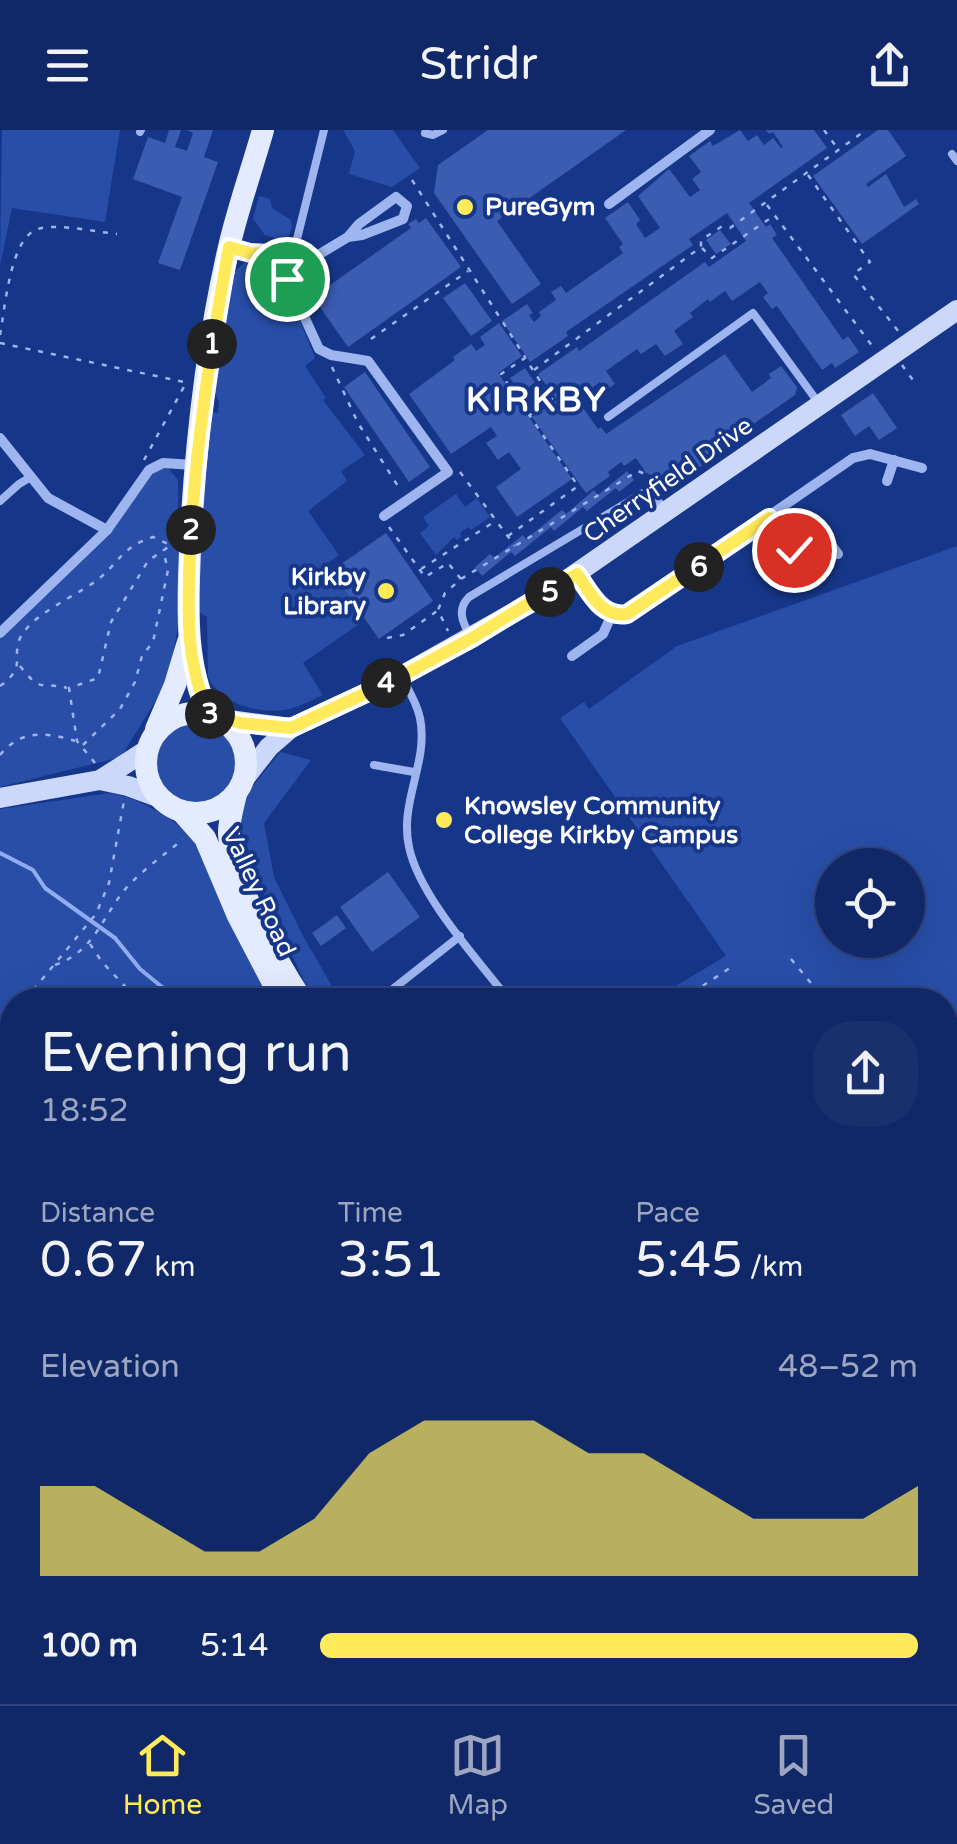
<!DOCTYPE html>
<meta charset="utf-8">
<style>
body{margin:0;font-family:"Varela Round",sans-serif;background:#19306d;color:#f1f3f6;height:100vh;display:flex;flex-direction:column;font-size:38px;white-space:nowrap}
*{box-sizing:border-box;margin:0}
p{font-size:32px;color:#9ca6c0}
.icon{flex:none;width:55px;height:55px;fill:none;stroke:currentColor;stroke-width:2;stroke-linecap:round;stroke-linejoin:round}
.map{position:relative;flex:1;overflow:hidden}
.side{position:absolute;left:0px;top:858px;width:958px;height:718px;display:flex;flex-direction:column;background:#102867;border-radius:40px 40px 0 0;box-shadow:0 10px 40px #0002,0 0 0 2px #30447b}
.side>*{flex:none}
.tools{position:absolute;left:815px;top:718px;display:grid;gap:20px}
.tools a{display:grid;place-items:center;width:110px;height:110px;border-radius:50%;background:#102867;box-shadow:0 10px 40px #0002,0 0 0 2px #30447b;font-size:50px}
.pin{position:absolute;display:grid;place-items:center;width:85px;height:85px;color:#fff;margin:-42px;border:5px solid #fff;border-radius:50%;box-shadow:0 2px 10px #0007}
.km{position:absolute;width:50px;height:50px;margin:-25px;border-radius:50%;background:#222;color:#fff;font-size:28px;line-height:50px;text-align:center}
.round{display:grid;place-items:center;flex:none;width:105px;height:105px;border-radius:40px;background:#19306d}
.headline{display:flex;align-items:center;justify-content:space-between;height:170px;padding:0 40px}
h1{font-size:55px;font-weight:600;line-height:75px}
.metrics{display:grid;grid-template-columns:repeat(3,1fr);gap:15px;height:170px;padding:10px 40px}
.metrics div{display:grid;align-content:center}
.metrics b{font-size:50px;font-weight:600}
.metrics small{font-size:28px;font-weight:400}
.metrics p{font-size:28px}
.chart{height:280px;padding:20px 40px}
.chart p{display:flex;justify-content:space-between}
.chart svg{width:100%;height:180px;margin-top:10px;fill:#ffea5b;opacity:.7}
ul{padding:0 40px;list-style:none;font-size:32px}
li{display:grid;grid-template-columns:160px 120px 1fr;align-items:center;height:75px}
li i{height:25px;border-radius:12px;background:#ffea5b}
header{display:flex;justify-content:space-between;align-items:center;height:130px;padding:0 40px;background:#102867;font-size:45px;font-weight:600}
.tab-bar{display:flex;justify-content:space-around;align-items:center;height:140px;border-top:2px solid #30447b;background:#102867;font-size:28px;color:#9ca6c0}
.tab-bar a{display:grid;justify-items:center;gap:5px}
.tab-bar .active{color:#ffea5b}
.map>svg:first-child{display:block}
.green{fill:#284ea8;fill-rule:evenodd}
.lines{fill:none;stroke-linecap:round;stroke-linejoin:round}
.stream{stroke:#90adf1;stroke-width:4}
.building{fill:#3a5cb1}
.path{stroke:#9eb5ef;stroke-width:2.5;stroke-dasharray:5 8;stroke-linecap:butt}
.lane{stroke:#9eb5ef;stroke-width:8}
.street{stroke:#9eb5ef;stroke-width:10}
.secondary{stroke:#cbd8fa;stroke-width:20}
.primary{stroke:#e5ebff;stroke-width:22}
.route-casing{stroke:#fff;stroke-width:20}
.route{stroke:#ffea5b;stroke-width:12}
.poi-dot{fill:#ffea5b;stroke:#163689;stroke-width:4}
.labels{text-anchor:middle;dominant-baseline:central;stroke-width:8;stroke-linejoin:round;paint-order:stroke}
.poi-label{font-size:25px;font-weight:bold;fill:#fff;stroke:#163689;text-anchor:start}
.street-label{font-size:25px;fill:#fff;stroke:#163689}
.district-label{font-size:35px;font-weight:bold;letter-spacing:2.5px;fill:#fff;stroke:#163689}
</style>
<header><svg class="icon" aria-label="menu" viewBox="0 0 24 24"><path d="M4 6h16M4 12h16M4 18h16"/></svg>Stridr<svg class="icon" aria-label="share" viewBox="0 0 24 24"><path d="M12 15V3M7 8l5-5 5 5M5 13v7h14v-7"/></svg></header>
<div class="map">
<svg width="957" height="1574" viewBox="0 0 957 1574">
<rect width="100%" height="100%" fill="#163689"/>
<g class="green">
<path d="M 2,0 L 120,0 L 105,92 L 12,78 L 0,136 Z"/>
<path d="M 343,0 L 393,0 L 420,38 L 392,57 L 349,44 L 355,21 Z"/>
<path d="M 259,66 L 270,69 L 272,78 L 291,90 L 292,97 L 287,112 L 265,105 L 253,89 Z"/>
<path d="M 253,132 L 279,138 L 315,228 L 305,236 L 326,268 L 323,270 L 365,325 L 341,341 L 347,351 L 308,381 L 339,425 L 325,435 L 353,472 L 349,475 L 362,492 L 303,533 L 323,565 C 314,569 303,575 293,578 C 265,586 221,576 208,547 L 207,487 L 198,481 L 199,401 L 210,282 L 218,283 L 219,272 L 213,258 L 233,143 L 244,133 Z"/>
<path d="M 168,338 L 178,350 L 179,491 L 169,549 L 121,627 L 0,657 L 0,506 L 110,401 L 154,340 Z"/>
<path d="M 456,364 L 465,377 L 477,368 L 490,387 L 471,400 L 468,397 L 460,403 L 461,407 L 457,410 L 454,407 L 436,425 L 420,403 L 429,396 L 423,387 Z"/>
<path d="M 957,416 L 957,1507 L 945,1494 L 945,870 L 652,870 L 726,826 L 560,588 L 584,572 L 589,579 L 677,516 ZM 832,735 L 908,735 L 908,810 L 832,810 Z"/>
<circle cx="195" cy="631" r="41"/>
<path d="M 280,622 L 311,630 L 264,693 L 274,747 L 303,806 L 340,870 L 318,870 L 304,851 L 248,731 L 237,676 Z"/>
<path d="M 110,663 C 140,668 179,691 198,714 L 274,870 L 12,870 L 12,999 L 0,998 L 0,679 Z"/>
</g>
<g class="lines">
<g class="stream">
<path d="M 0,723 L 33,740 L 45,758 L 115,808 L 140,839 L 162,857 L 180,866 L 198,866 L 207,870"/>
<path d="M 945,1356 L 957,1364"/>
</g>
</g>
<g class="building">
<path d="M 169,0 L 181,0 L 175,17 L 187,21 L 193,3 L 187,0 L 213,0 L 204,27 L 218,32 L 180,140 L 158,133 L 182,67 L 133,49 L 148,7 L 165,13 Z"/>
<path d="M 488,0 L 626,0 L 497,91 L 541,154 L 512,174 L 434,63 L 438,35 Z"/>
<path d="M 740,0 L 748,11 L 757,5 L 764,15 L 773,8 L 781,18 L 783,17 L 773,2 L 769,4 L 766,0 L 814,0 L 827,18 L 749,73 L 766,97 L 770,94 L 777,105 L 772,108 L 843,210 L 848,206 L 859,222 L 835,238 L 832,233 L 822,240 L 777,176 L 772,179 L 763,167 L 768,163 L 760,152 L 732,171 L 725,161 L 710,172 L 708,169 L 690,183 L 693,187 L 674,201 L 683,214 L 665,226 L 656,214 L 641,224 L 637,219 L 606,241 L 615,254 L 606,260 L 600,252 L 592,258 L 589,253 L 564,271 L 570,279 L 579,272 L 598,299 L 601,297 L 606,304 L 725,224 L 752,262 L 771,248 L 769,244 L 781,236 L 797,257 L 795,265 L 723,315 L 726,319 L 675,354 L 646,343 L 636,328 L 624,336 L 621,332 L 608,342 L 610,346 L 586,363 L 532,287 L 557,270 L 538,244 L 577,217 L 579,221 L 705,132 L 709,137 L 746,111 L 727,83 L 689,109 L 693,115 L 566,202 L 568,206 L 530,232 L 502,191 L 527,174 L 533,183 L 529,185 L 534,192 L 541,186 L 539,182 L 556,170 L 551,162 L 561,156 L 566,163 L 623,123 L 619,117 L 623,114 L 605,88 L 628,72 L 640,90 L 636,94 L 645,108 L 660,98 L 638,66 L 669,39 L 690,67 L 700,60 L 692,49 L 701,42 L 689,26 L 710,11 L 713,16 Z"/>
<path d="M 878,0 L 888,0 L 906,26 L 866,54 L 868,57 L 886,44 L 904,77 L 916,69 L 919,74 L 862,114 L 813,46 Z"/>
<path d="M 426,88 L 461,137 L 348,217 L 313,167 L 411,98 L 408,94 L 416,89 L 419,93 Z"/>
<path d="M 720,100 L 731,114 L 716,124 L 706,110 Z"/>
<path d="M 465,153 L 492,191 L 471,206 L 443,168 Z"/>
<path d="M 499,193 L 522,226 L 498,243 L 572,349 L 517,387 L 496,357 L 521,339 L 509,322 L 498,330 L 486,313 L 497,306 L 491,297 L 451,324 L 409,264 L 455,230 L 453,227 L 471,214 L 476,221 L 485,215 L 480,207 Z"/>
<path d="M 525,238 L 535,253 L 520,263 L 510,248 Z"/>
<path d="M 365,242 L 430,337 L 409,352 L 344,257 Z"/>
<path d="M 873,263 L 897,298 L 879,310 L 869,296 L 855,306 L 841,285 Z"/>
<path d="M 627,341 L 634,350 L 619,362 L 616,358 L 587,381 L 583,377 L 554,401 L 551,397 L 515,426 L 511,422 L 482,446 L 475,437 L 490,424 L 494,428 L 523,405 L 526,409 L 562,380 L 566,384 L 594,360 L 598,365 Z"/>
<path d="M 386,403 L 433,471 L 379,509 L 331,441 Z"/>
<path d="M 388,742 L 420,787 L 372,822 L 340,777 Z"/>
<path d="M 337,785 L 346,798 L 321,816 L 312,803 Z"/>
<path d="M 12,1405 L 12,1426 L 2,1435 L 0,1415 Z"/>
</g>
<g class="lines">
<g class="path">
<path d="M 824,0 L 838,19"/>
<path d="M 808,45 L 870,132 L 853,144 L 899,202"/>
<path d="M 412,50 L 525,227"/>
<path d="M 767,75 L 873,217"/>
<path d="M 702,118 L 712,128 L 775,85"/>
<path d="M 0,205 C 5,179 10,107 38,99 C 56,93 97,102 117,104"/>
<path d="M 371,209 L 468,141"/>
<path d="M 0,213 L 189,253"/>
<path d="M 902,235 L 915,253"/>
<path d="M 332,237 L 358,293 L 401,361"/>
<path d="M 534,240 L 701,117 L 701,110 L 721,97 L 730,98 L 866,0"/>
<path d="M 144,330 L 186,253"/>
<path d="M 460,342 L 515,416"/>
<path d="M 389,397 L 425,447 L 448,433 L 461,449 L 445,463 L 438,480 L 448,501"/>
<path d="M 508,406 L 578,356 L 501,244 L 525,228 L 552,269 L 530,285"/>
<path d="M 421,439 L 497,390"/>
<path d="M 461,449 L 638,341 L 675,357"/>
<path d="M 387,508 L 403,505 L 437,481"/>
<path d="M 20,536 C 42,564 39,551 67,558"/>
<path d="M 0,556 C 30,535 8,525 23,503 C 38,482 73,467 93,453 C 118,436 120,417 153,407 L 168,414"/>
<path d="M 83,615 L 120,579 L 135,552 L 142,526 L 153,512 L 168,440 L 163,420"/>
<path d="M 0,625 C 21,599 47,602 75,611"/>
<path d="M 95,633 L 77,611 L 69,558 L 98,548 L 111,492 L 148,431 L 174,413"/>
<path d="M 90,814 L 102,832 L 138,870"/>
<path d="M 791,829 L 825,870"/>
<path d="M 55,835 C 99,820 103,779 134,750 C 149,735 167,723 183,709"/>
<path d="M 25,870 L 96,784 L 109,753 L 124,671"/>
<path d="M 681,870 L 733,836"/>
<path d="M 0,905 L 12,886"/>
<path d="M 945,1010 L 957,1024"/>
<path d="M 0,1079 L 6,1093 L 0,1096"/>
<path d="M 945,1155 L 957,1152"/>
<path d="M 945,1341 L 957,1350"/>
<path d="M 945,1477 L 957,1494"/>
</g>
<g class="lane">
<path d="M 140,2 L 141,0"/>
<path d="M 425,3 L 433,5 L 443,0"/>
<path d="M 952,24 L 957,31"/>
<path d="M 293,125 L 324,0"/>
<path d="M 608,287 L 753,183 L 820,275"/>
<path d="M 0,371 L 19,354 L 31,347"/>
<path d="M 469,504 C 462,491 457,479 469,467 L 643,363 L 654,366 L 666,381"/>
<path d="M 401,546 C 408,559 417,573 420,588 C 429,632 399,672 409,717 C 419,766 478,830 509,870"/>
<path d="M 374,635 L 414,642"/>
<path d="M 379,870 L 460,806"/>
<path d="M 751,1562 L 756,1574"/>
<path d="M 288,1574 L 302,1562"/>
</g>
<g class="street">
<path d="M 609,74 L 710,0"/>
<path d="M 230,118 L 250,123 L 318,125 L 348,107 L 359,94 L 396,67 L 407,76 L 403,89 L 362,105 L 348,107"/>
<path d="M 293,125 L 287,149 L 319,219 L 331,225 L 368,231 L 448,342 L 384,386"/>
<path d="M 0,308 L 48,368 L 107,400"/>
<path d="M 887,351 L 894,330"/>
<path d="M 769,387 L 794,420 L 809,420 L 826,408 L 838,424"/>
<path d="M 577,444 C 590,463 601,488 627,484 L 853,328 L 870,324 L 922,338"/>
<path d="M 0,503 L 107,400 L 149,340 L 163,333 L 194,335"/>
<path d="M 572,526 L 603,504 L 612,484"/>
<path d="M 0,1040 L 12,1068"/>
<path d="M 0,1115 L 12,1109"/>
<path d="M 0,1323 L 12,1323"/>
<path d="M 355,1562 L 364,1574"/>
<path d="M 473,1562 L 482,1574"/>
<path d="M 625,1562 L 634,1574"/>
<path d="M 878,1562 L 882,1574"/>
<path d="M 77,1574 L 92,1562"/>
<path d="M 778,1574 L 805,1562"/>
</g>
<g class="secondary">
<path d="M 221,589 L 291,598"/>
<path d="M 244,649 L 269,617 L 291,598 L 396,549 L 545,465 L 957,180"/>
<path d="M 100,650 L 128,656 L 158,667"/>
<path d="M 0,668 L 100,650 L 147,620"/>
</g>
<g class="primary">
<circle cx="196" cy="633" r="50"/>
<path d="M 209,584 C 184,534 188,474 190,420 C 195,319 206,216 229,117 C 238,78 252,39 263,0"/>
<path d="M 156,599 L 175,555 L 188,512"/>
<path d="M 236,664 C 233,677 229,690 229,703 C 230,748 277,832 302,870"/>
<path d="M 182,682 L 205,708 L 238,786 L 282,870"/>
<path d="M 945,1521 L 957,1538"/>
<path d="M 939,1562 L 946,1574"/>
</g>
</g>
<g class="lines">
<g class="route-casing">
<path id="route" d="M 287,149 L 293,125 L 250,123 L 229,117 C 211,218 195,317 190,420 C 188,474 184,534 210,584 L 240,593 L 291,598 L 396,549 L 472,508 L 577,444 C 590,462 601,488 627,484 L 769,388 L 794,420"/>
</g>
<use href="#route" class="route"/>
</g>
<g class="poi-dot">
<circle cx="465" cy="77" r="10"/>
<circle cx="386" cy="461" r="10"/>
<circle cx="444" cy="690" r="10"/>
</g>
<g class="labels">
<g class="poi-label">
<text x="485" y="77">PureGym</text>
<text x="366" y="447" text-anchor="end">Kirkby<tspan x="366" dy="29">Library</tspan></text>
<text x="464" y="676">Knowsley Community<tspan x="464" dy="29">College Kirkby Campus</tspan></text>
</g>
<g class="street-label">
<text transform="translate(668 350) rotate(-35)">Cherryfield Drive</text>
<text transform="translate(259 762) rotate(65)">Valley Road</text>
</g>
<g class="district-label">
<text x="537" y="270">KIRKBY</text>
</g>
</g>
</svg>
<div class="tools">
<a><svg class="icon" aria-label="locate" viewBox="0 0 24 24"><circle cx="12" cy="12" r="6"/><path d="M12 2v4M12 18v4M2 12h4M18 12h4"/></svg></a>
</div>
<div class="pin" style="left:287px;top:149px;background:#1e9e55"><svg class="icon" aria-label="arrive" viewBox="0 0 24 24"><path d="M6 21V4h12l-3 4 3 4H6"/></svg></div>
<div class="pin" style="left:794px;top:420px;background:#d93025"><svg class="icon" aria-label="check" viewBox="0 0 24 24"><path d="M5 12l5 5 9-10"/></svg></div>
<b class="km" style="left:212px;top:214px">1</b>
<b class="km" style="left:191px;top:400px">2</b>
<b class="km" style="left:210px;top:584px">3</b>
<b class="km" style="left:386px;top:553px">4</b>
<b class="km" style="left:550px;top:462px">5</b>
<b class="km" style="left:699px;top:437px">6</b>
<section class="side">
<div class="headline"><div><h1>Evening run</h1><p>18:52</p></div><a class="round"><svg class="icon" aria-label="share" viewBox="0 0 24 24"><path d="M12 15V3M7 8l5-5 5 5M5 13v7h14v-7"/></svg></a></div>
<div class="metrics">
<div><p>Distance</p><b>0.67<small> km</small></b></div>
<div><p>Time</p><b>3:51</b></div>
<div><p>Pace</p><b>5:45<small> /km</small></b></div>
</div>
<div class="chart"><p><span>Elevation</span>48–52 m</p>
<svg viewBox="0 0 160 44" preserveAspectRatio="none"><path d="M0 44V22L10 22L20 30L30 38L40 38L50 30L60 14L70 6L80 6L90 6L100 14L110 14L120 22L130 30L140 30L150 30L160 22V44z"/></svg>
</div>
<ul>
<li><b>100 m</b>5:14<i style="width:100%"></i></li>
</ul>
</section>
</div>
<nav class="tab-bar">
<a class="active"><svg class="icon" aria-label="home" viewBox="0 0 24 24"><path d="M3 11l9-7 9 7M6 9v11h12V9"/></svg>Home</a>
<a><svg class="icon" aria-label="map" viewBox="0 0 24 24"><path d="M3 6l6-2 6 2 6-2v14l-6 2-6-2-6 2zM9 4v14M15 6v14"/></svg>Map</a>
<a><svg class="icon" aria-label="saved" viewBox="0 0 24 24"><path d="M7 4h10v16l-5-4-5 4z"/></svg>Saved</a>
</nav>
